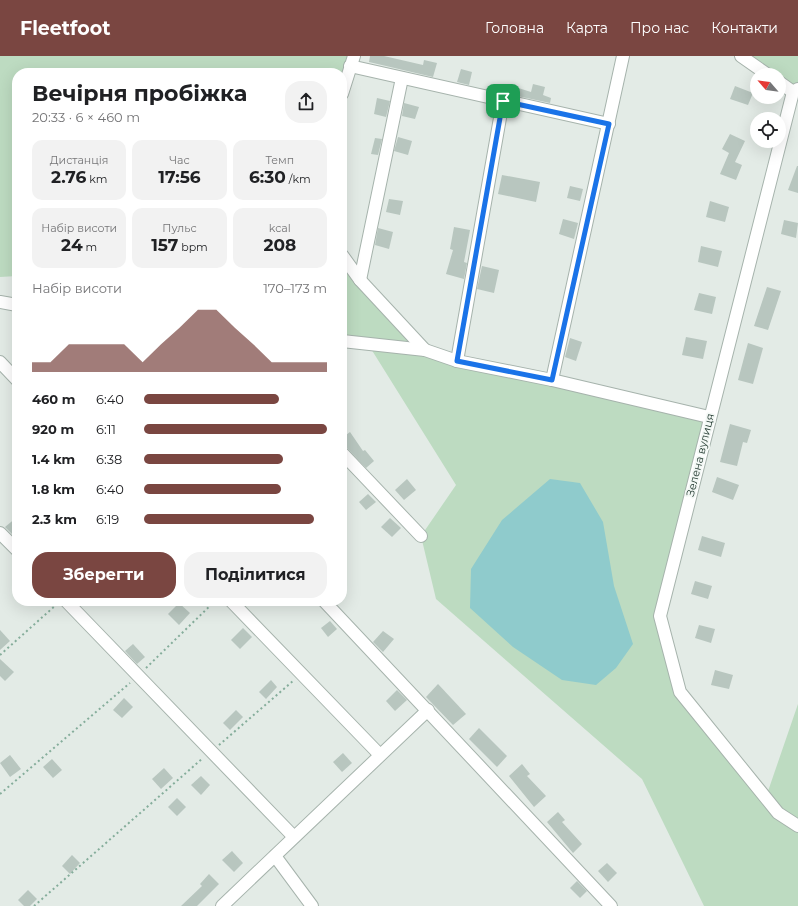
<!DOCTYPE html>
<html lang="uk">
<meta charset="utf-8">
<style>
body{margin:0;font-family:Montserrat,sans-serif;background:#f2f2f2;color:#202124;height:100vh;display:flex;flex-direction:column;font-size:15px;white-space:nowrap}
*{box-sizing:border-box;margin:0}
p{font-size:13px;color:#757577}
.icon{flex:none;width:22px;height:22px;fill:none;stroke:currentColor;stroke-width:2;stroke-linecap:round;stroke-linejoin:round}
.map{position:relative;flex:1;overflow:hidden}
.sheet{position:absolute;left:12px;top:12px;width:335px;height:538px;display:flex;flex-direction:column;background:#fff;border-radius:16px;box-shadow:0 4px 16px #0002}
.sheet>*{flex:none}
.needle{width:26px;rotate:298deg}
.buttons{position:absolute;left:750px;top:12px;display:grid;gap:8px}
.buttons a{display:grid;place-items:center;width:36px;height:36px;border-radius:50%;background:#fff;box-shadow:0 4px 16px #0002;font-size:20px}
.pin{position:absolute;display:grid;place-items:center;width:34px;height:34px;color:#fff;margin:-17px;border-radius:8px;box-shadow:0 2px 6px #0006}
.round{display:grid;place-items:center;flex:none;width:42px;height:42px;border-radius:16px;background:#f2f2f2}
.summary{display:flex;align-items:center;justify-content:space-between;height:68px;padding:0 20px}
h1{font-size:22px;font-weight:700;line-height:30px}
.metrics{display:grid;grid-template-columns:repeat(3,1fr);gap:6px;height:68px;padding:4px 20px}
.metrics div{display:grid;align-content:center;border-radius:10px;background:#f2f2f2;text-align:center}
.metrics b{font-size:17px;font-weight:700}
.metrics small{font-size:11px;font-weight:400}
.metrics p{font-size:11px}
.chart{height:112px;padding:8px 20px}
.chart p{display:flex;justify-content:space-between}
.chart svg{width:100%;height:72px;margin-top:4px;fill:#7a4641;opacity:.7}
.action{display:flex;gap:8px;margin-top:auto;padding:8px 20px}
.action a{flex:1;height:46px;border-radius:16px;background:#7a4641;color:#fff;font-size:16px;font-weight:700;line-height:46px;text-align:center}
.action a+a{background:#f2f2f2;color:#202124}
ul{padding:0 20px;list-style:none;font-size:13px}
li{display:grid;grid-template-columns:64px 48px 1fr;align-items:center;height:30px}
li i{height:10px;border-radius:5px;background:#7a4641}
header{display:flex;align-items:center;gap:24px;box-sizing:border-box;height:56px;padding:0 20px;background:#7a4641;color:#fff}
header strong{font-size:19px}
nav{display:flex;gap:22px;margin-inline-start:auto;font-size:14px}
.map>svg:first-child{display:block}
.green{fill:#bddbc1}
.water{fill:#8fcbcc}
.building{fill:#b8c6bf}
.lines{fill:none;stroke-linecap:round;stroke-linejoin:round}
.minor-casing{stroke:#a6b3ac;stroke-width:14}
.path{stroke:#85ad9b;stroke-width:2;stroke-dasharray:2 3;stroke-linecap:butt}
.minor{stroke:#fff;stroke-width:12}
.route-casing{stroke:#fff;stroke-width:8}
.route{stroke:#1a73e8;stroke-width:5}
.labels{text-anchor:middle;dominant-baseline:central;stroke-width:3.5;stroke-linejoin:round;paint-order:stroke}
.street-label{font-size:11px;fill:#243b32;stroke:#f3f8f5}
</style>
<header>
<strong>Fleetfoot</strong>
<nav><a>Головна</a><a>Карта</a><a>Про нас</a><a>Контакти</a></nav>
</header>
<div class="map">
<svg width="798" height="850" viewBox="0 0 798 850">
<rect width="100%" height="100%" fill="#e3ebe6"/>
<g class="green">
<path d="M 0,0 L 354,0 L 342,38 L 342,17 L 17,17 L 17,220 L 0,221 Z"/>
<path d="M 741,0 L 798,0 L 798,33 L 779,26 L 779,19 L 768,19 Z"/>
<path d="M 342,199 L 425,294 L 709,361 L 660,560 L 680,636 L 766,741 L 798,648 L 798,850 L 704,850 L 642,723 L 436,543 L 421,480 L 456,429 L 368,288 L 342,285 Z"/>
</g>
<path class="water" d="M 550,423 L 580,427 L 603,466 L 614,530 L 633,588 L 616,612 L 596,629 L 562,624 L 513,591 L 470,552 L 471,513 L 502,464 Z"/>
<g class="building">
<path d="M 370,0 L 384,0 L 423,9 L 424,4 L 437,7 L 433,21 L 369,6 Z"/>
<path d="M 461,13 L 472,16 L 469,29 L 457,26 Z"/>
<path d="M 506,28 L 531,36 L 533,28 L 545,31 L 543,39 L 551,42 L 550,47 L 503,37 Z"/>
<path d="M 735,30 L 753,37 L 748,49 L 730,43 Z"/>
<path d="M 377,42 L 390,45 L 386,61 L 374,58 Z"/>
<path d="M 404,47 L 419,51 L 415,63 L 402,60 Z"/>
<path d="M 730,78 L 745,85 L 735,106 L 742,109 L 736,124 L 720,118 L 729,97 L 722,93 Z"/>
<path d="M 398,81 L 412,85 L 408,99 L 394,95 Z"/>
<path d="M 375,82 L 382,83 L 378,99 L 371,98 Z"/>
<path d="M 797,110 L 798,110 L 798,137 L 788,134 Z"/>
<path d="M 502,119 L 540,126 L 536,146 L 498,138 Z"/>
<path d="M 570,130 L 583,133 L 580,145 L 567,142 Z"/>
<path d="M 389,143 L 403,145 L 400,159 L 386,156 Z"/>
<path d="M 710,145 L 729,151 L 725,166 L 706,161 Z"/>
<path d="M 563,163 L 578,167 L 574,183 L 559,178 Z"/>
<path d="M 784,164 L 798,167 L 796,182 L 781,178 Z"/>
<path d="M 454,171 L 470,174 L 464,206 L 467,207 L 464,223 L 446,218 L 453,194 L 450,193 Z"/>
<path d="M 378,172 L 393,176 L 389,193 L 375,189 Z"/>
<path d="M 701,190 L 722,195 L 718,211 L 698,206 Z"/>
<path d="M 482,210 L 499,214 L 494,237 L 477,233 Z"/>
<path d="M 767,231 L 781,235 L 768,274 L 754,270 Z"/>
<path d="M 699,237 L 716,241 L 712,258 L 694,254 Z"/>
<path d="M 686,281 L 707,285 L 703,303 L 682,299 Z"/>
<path d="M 570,282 L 582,286 L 576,305 L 565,301 Z"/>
<path d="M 748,287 L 763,292 L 753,328 L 738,324 Z"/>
<path d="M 730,368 L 751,374 L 747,387 L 743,386 L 737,410 L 720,406 Z"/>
<path d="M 350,376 L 363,395 L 365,394 L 374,405 L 366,412 L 347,392 L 342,390 L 342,382 Z"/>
<path d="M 717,421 L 739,429 L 733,444 L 712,436 Z"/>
<path d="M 407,423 L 416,434 L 404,444 L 395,434 Z"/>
<path d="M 368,438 L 376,446 L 366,454 L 359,446 Z"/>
<path d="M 17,461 L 17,483 L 5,471 Z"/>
<path d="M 390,462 L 401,472 L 392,481 L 381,471 Z"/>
<path d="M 702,480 L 725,487 L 721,501 L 698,494 Z"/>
<path d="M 695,525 L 712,530 L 708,543 L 691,538 Z"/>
<path d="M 179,547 L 190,557 L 179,569 L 168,558 Z"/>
<path d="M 330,565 L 337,573 L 328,581 L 321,572 Z"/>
<path d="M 699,569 L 715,573 L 711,587 L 695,582 Z"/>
<path d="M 243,572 L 252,581 L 240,593 L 231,584 Z"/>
<path d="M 0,574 L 10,585 L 0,594 Z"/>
<path d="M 383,575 L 394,583 L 383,596 L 373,586 Z"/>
<path d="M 133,588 L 145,601 L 137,608 L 125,595 Z"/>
<path d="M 0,603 L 14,616 L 5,625 L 0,620 Z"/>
<path d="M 715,614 L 733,619 L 729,633 L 711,629 Z"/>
<path d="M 271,624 L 277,631 L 266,643 L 259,636 Z"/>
<path d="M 438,628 L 466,658 L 453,669 L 426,641 Z"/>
<path d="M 397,634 L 407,644 L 395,655 L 386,645 Z"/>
<path d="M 124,642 L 133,651 L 122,662 L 113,654 Z"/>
<path d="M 236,654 L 243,661 L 230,674 L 223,667 Z"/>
<path d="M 479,672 L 507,700 L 497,711 L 469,683 Z"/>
<path d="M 343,697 L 352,707 L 342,716 L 333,706 Z"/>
<path d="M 10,699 L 21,713 L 10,721 L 0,707 Z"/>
<path d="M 52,703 L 62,714 L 53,722 L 43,711 Z"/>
<path d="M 522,708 L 530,718 L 527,720 L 546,740 L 534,751 L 509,720 Z"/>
<path d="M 164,712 L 173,722 L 161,733 L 152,723 Z"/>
<path d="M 201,720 L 210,729 L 201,739 L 191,729 Z"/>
<path d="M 177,742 L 186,751 L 177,760 L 168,751 Z"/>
<path d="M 558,756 L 565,764 L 562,766 L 582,788 L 573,797 L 547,766 Z"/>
<path d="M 232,795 L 243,807 L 234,816 L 222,804 Z"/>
<path d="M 72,799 L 80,807 L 70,818 L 62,810 Z"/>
<path d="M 607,807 L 617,817 L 608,826 L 598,815 Z"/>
<path d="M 209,818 L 219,828 L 197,850 L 181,850 L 202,830 L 200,828 Z"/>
<path d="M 577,825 L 587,835 L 580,842 L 570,832 Z"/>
<path d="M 28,834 L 37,843 L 30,850 L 24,850 L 18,844 Z"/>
</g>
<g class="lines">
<g class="minor-casing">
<g id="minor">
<path d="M 741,0 L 768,19"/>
<path d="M 350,10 L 609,68"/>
<path d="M 779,26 L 793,36"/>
<path d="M 798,33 L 793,36 L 660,560 L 680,636 L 778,757 L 798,770"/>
<path d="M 342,38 L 354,0"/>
<path d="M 342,199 L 360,224 L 425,294"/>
<path d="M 360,224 L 402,22"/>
<path d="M 0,246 L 17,249"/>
<path d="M 342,285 L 425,294 L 457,305 L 552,324 L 709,361"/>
<path d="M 457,305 L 503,45"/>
<path d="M 0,306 L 17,324"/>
<path d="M 552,324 L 623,0"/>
<path d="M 342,397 L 421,480"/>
<path d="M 0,477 L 17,494"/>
<path d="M 66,545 L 294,781"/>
<path d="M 231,545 L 380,699"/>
<path d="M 324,545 L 611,850"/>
<path d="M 275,800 L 312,850"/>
<path d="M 222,850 L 428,654"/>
</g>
</g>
<g class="path">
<path d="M 0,599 L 56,549"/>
<path d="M 146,612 L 215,545"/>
<path d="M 219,689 L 293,625"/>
<path d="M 0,738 L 130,627"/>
<path d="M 34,850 L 203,702"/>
</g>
<use href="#minor" class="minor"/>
</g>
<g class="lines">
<g class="route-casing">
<path id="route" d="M 503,45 L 609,68 L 552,324 L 457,305 Z"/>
</g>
<use href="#route" class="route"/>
</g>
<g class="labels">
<g class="street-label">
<text transform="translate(700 399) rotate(-76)">Зелена вулиця</text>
</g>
</g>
</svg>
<div class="buttons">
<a><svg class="needle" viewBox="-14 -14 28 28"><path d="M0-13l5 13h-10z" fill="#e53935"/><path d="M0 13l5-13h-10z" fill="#757577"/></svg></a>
<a><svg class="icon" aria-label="locate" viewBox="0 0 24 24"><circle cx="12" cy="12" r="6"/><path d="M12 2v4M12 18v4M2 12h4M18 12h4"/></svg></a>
</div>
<div class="pin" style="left:503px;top:45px;background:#1e9e55"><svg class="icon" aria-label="arrive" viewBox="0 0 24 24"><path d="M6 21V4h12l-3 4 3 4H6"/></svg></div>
<section class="sheet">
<div class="summary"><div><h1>Вечірня пробіжка</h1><p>20:33 · 6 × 460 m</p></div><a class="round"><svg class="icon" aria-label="share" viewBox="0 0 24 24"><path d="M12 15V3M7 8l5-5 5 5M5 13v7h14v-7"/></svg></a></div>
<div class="metrics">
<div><p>Дистанція</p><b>2.76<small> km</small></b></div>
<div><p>Час</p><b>17:56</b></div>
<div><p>Темп</p><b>6:30<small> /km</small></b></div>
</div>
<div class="metrics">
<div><p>Набір висоти</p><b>24<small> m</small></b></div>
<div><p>Пульс</p><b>157<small> bpm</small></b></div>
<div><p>kcal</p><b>208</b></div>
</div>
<div class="chart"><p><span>Набір висоти</span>170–173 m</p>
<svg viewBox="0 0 160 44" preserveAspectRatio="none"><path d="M0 44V38L10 38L20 27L30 27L40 27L50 27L60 38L70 27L80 17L90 6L100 6L110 17L120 27L130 38L140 38L150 38L160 38V44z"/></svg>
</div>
<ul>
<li><b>460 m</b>6:40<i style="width:74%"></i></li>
<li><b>920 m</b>6:11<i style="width:100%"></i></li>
<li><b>1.4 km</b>6:38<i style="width:76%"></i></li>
<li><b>1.8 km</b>6:40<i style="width:75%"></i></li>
<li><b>2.3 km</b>6:19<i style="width:93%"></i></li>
</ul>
<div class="action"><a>Зберегти</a><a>Поділитися</a></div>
</section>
</div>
